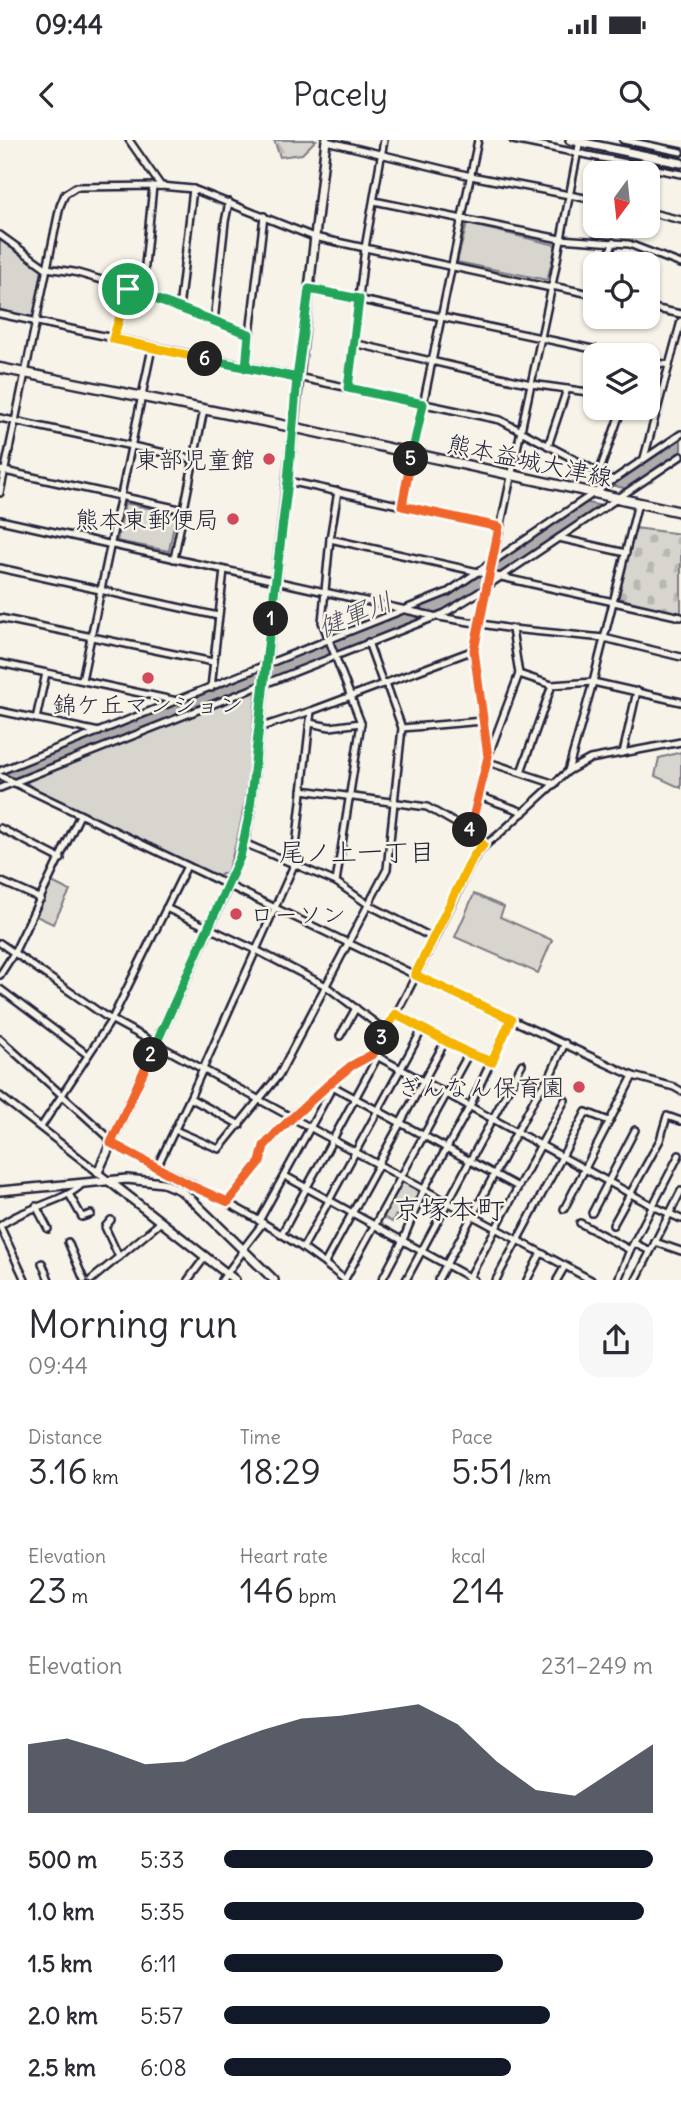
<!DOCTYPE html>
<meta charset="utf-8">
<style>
body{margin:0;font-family:Delius,"Klee One",sans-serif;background:#f7f7f7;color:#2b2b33;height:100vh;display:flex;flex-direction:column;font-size:26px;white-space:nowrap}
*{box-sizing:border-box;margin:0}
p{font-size:23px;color:#7c7c81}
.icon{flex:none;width:38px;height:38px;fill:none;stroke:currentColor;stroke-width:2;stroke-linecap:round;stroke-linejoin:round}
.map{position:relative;height:1140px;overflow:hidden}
.details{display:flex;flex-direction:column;background:#fff;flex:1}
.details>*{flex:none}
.needle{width:46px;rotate:195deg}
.tools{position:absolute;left:583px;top:21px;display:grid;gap:14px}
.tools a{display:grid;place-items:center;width:77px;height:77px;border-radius:14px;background:#fff;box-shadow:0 2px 5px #0004;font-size:35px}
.pin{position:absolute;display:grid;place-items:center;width:60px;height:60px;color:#fff;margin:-30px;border:4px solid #fff;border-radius:50%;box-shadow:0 2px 7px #0007}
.km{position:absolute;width:35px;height:35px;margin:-18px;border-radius:50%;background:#222;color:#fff;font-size:19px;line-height:35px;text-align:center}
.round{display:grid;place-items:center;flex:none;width:74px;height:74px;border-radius:21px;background:#f7f7f7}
.overview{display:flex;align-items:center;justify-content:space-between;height:119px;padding:0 28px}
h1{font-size:38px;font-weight:600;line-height:52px}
.metrics{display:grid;grid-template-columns:repeat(3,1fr);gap:10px;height:119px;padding:7px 28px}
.metrics div{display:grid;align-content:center}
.metrics b{font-size:35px;font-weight:600}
.metrics small{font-size:19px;font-weight:400}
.metrics p{font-size:19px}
.chart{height:196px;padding:14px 28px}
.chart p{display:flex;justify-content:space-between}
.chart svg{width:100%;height:126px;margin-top:7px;fill:#111827;opacity:.7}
ul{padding:0 28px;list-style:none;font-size:23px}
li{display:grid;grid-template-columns:112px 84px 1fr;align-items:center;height:52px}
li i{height:18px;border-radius:9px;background:#111827}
.status{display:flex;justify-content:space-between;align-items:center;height:49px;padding:0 35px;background:#fff;direction:ltr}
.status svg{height:19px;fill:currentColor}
header{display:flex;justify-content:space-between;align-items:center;height:91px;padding:0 28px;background:#fff;font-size:32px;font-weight:600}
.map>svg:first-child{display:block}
.forest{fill:url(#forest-firs);stroke:#7d7c85;stroke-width:2}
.cemetery{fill:url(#cemetery-stones);stroke:#7d7c85;stroke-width:2}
.green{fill:#d8d5cf;stroke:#7d7c85;stroke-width:2}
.water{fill:#aeabad;stroke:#76747f;stroke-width:2}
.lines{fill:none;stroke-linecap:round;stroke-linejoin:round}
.street-casing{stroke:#22223b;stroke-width:10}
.secondary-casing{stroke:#22223b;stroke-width:12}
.primary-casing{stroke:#22223b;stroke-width:13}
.street{stroke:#f7f3e8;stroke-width:5}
.secondary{stroke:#f7f3e8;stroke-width:7}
.primary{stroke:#f7f3e8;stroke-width:8}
.split-1-casing{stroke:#fff;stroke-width:14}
.split-2-casing{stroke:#fff;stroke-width:14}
.split-3-casing{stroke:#fff;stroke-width:14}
.split-4-casing{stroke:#fff;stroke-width:14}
.split-5-casing{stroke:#fff;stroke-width:14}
.split-6-casing{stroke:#fff;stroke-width:14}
.split-7-casing{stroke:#fff;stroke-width:14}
.split-1{stroke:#22a559;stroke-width:9}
.split-2{stroke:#22a559;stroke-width:9}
.split-3{stroke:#f0652b;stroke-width:9}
.split-4{stroke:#f5b400;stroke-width:9}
.split-5{stroke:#f0652b;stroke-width:9}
.split-6{stroke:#22a559;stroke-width:9}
.split-7{stroke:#f5b400;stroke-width:9}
.poi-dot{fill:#d1495b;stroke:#f7f3e8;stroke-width:2.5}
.labels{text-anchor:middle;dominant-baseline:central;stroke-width:5;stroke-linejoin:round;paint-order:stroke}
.poi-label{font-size:24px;fill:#22223b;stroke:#f7f3e8;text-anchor:end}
.street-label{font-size:24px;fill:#22223b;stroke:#f7f3e8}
.water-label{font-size:26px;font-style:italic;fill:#535263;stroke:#f7f3e8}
.neighbourhood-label{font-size:26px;fill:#22223b;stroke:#f7f3e8}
.quarter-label{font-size:28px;fill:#22223b;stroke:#f7f3e8}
</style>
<div class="status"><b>09:44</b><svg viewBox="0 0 49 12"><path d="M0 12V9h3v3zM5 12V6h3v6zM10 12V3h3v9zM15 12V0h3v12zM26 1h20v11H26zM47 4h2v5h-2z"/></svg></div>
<header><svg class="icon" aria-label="back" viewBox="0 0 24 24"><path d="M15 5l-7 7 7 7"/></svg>Pacely<svg class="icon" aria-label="search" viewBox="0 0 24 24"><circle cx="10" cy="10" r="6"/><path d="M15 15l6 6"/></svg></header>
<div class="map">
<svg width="681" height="1140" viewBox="0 0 681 1140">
<defs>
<pattern id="forest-firs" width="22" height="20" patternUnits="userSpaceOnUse" patternTransform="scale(1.75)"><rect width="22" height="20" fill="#d8d5cf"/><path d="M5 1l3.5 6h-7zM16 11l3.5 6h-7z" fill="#b9b7b3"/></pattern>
<pattern id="cemetery-stones" width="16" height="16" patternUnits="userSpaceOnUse" patternTransform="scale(1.75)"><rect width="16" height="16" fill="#d8d5cf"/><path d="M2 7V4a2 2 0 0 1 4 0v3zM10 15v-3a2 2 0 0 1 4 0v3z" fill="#b9b7b3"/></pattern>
</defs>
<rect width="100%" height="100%" fill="#f7f3e8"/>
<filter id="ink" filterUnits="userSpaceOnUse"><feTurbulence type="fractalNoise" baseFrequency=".0143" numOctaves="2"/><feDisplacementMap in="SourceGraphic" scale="14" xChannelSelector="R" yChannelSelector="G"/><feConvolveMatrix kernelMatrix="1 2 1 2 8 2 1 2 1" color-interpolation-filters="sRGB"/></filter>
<g filter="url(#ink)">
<path class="forest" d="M 274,0 L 316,0 L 302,14 L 280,17 Z"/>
<path class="cemetery" d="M 635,388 L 681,394 L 681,474 L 618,458 Z"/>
<g class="green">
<path d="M 467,84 L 556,105 L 547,140 L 457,122 Z"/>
<path d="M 0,100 L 42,129 L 34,181 L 0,171 Z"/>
<path d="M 125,363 L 176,374 L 169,411 L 117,401 Z"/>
<path d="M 252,551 L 256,553 C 250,613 248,675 227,732 L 218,736 L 30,646 L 26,641 Z"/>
<path d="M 681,612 L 681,648 L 655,636 L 659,618 Z"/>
<path d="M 52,742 L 70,751 L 53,784 L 36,776 Z"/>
<path d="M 474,754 L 504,767 L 500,777 L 552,800 L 538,833 L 455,797 Z"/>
<path d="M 402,1040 L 419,1049 L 407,1081 L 396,1075 L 392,1082 L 382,1076 Z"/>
</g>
<g class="water">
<path d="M 681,298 L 681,312 L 627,349 L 612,345 Z"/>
<path d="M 584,362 L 601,366 L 449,469 L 0,646 L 0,634 L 440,459 L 472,439 L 476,438 Z"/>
</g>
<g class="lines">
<g class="street-casing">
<g id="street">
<path d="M 129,0 L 161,46"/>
<path d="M 513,0 L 681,34"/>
<path d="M 623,0 L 681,12"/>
<path d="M 326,1 L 471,36 L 595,60"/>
<path d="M 374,61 L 560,99 L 629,104 L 681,124"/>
<path d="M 648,72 L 681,80"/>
<path d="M 0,95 L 46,128 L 74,132 L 112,143 L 249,194"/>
<path d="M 607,124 L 613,102"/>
<path d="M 552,146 L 595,155"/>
<path d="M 309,149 L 621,215"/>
<path d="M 142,155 L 153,46"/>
<path d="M 648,167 L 681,174"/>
<path d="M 179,169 L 193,49"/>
<path d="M 0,174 L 500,280 L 613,340"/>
<path d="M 214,182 L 225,82 L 229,62"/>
<path d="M 113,199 L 128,149"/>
<path d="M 353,203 L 531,244 L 595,253"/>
<path d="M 648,221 L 669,225"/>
<path d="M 246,228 L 264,76"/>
<path d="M 348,248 L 365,108 L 384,0"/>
<path d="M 648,260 L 658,262"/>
<path d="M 0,278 L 193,319"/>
<path d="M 548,306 L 567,249"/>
<path d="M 644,318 L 681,181"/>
<path d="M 0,330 L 184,370"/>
<path d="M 599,333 L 622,268"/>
<path d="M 288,341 L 499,387"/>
<path d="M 0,353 L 60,66 L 65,54 L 76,47 L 161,46 L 193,49 L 314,97 L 551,148"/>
<path d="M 402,366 L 478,0"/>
<path d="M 0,380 L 433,476 L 512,489 L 604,498 L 681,517"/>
<path d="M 559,398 L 626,413"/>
<path d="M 330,399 L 681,477"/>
<path d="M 174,419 L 204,269"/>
<path d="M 0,428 L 218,476"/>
<path d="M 487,446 L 681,316"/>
<path d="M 0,478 L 213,522"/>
<path d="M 512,489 L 519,534"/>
<path d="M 368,502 L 383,544"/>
<path d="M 0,523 L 177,561"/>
<path d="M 82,540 L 152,208"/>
<path d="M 211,548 L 224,430"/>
<path d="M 0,571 L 99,592"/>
<path d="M 36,579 L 46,533"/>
<path d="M 310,583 L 330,587 L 361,583"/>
<path d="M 259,588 L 311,571 L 474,510"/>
<path d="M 402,588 L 483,581"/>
<path d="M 623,613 L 637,551"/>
<path d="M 489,614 L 519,534 L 552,545 L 593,542 L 681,562"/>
<path d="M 488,622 L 555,644"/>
<path d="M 0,631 L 448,452 L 681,294"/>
<path d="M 568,631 L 593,542 L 638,363"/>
<path d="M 521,632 L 552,545"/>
<path d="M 0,636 L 415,835 L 633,936 L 674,947 L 681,951"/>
<path d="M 0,648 L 445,473 L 486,448"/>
<path d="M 302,650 L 427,667 L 469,691 L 483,705"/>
<path d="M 479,656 L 518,670 L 523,673"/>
<path d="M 0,688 L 61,719"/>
<path d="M 469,691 L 488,622 L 474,510 L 552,146 L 580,0"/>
<path d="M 244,703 L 336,742 L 369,765 L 433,798"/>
<path d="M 0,741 L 41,759"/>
<path d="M 336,742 L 361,583 L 322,482 L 330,399 L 338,351"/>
<path d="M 166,768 L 256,810 L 326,846 L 386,891"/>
<path d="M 0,803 L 105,876 L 591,1140"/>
<path d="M 0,835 L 14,813 L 80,675"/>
<path d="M 0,849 L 88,915"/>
<path d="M 395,874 L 469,913 L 492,922"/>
<path d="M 340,896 L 356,868"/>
<path d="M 0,899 L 107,996 L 111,1003 C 191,1045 275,1081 345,1140"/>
<path d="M 373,914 L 653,1066 L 681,1079"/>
<path d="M 329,944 L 518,1047"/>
<path d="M 0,956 L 109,1041"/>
<path d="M 190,958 L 240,985"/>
<path d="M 41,987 L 112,879 L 187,726"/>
<path d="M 175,990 L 219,1009 L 279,935 L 387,729 L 402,588 L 386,543"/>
<path d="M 378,1024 L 446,900"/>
<path d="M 157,1027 L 190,958 L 294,725 L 311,571"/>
<path d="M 285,1036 L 474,1140"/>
<path d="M 69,1054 L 82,1077 L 91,1074"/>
<path d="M 228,1062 L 260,1022 L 264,1006 L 291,977 L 351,926 L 373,914 C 403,866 427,812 453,762 C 467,735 470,714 497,696 L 568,631 L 590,619 L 681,602"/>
<path d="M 36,1066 L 48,1089"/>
<path d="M 564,1069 L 633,936"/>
<path d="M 592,1073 L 635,990"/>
<path d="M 111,1080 L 105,1087 L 119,1117"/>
<path d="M 259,1081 L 333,946"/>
<path d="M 580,1083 L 630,1110"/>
<path d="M 613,1085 L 660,1000 L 667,976 L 681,981"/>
<path d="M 0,1086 C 24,1067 65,1062 82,1044"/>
<path d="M 0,1086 L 25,1140"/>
<path d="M 281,1095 L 378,916"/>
<path d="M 68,1102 L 84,1140"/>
<path d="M 655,1102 L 681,1111"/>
<path d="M 634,1103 L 650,1111"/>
<path d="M 303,1108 L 423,888"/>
<path d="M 243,1109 L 263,1083"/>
<path d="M 42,1123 L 49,1140"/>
<path d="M 325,1123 L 379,1024"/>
<path d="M 345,1139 L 469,913"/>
<path d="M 91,1140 L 161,1082"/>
<path d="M 188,1140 L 206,1116"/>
<path d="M 222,1140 L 244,1110"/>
<path d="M 382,1140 L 403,1100 L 424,1049 L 470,966 L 511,879"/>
<path d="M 406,1140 L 522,924"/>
<path d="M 438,1140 L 536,956 L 551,934 L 565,903"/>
<path d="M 468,1140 L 565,960"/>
<path d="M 496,1140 L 586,972 L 609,981"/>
<path d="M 527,1140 L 541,1113"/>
<path d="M 557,1140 L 565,1126"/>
<path d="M 618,1140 L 630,1110 L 679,1015"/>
<path d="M 636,1140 L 681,1051"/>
</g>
</g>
<g class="secondary-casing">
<g id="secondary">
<path d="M 570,0 L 681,23"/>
<path d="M 98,1032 L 228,745 L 244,703 L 249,676 L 326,0"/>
<path d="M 109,1041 L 235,1140"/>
<path d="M 0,1051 L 127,1039 L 163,1043 L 180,1050 L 193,1061 L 274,1140"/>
</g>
</g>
<g class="primary-casing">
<path id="primary" d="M 0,228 L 292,287 L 681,372"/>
</g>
<use href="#street" class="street"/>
<use href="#secondary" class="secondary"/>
<use href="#primary" class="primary"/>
</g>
</g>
<g class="lines" filter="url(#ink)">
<g class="split-1-casing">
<path id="split-1" d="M 128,149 L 249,194 L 246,228 L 297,238 L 288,341 L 271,479"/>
</g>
<g class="split-2-casing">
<path id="split-2" d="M 151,915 L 240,717 L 249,676 L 271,479"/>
</g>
<g class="split-3-casing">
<path id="split-3" d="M 151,915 L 111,1003 L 192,1046 L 228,1062 L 260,1022 L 264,1006 L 278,991 L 329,944 L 351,926 L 373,914 L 382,898"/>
</g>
<g class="split-4-casing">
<path id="split-4" d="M 382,898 L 395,874 L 468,913 L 492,922 L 511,879 L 415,835 L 473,717 L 483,705 L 470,690"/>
</g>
<g class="split-5-casing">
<path id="split-5" d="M 411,319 L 402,366 L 499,387 L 474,510 L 488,617 L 470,690"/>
</g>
<g class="split-6-casing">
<path id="split-6" d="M 205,219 L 297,238 L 309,149 L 359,159 L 348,248 L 423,264 L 411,319"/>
</g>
<g class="split-7-casing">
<path id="split-7" d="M 128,149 L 113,199 L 205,219"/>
</g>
<use href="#split-1" class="split-1"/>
<use href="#split-2" class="split-2"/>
<use href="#split-3" class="split-3"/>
<use href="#split-4" class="split-4"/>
<use href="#split-5" class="split-5"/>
<use href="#split-6" class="split-6"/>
<use href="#split-7" class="split-7"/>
</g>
<g class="poi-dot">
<circle cx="269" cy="319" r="7"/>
<circle cx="233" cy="379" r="7"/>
<circle cx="148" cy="538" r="7"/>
<circle cx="236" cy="774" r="7"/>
<circle cx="579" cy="947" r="7"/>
</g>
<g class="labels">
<g class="poi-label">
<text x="255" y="319">東部児童館</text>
<text x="219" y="379">熊本東郵便局</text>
<text x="148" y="564" text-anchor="middle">錦ケ丘マンション</text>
<text x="250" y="774" text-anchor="start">ローソン</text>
<text x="565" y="947">ぎんなん保育園</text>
</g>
<g class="street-label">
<text transform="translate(530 320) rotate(12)">熊本益城大津線</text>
</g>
<g class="water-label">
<text transform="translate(355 474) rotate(-22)">健軍川</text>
</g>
<g class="neighbourhood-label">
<text x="357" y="711">尾ノ上一丁目</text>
</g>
<g class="quarter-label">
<text x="449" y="1069">京塚本町</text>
</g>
</g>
</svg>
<div class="tools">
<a><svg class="needle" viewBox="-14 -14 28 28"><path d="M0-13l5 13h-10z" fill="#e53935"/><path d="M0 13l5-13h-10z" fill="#7c7c81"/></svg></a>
<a><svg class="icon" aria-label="locate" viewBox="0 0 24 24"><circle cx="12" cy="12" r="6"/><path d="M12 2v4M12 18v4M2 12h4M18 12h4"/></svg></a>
<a><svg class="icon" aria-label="layers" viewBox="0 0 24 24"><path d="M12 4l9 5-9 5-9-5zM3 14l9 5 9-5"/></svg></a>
</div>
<div class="pin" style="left:128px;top:149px;background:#1e9e55"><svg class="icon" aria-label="arrive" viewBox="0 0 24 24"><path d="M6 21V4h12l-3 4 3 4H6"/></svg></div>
<b class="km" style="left:271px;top:479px">1</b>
<b class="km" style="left:151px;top:915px">2</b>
<b class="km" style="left:382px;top:898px">3</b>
<b class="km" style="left:470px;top:690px">4</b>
<b class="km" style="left:411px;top:319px">5</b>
<b class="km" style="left:205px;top:219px">6</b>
</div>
<section class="details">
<div class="overview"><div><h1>Morning run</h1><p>09:44</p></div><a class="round"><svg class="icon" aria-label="share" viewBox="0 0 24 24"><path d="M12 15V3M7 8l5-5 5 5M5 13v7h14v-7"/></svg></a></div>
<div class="metrics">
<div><p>Distance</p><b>3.16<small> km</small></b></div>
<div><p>Time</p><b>18:29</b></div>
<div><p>Pace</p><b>5:51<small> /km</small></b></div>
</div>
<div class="metrics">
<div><p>Elevation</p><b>23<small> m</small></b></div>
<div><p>Heart rate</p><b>146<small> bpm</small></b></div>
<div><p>kcal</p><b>214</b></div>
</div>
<div class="chart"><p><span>Elevation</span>231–249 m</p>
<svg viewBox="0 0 160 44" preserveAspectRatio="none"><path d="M0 44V20L10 18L20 22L30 27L40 26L50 20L60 15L70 11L80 10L90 8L100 6L110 13L120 26L130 36L140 38L150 29L160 20V44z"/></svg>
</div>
<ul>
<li><b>500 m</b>5:33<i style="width:100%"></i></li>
<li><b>1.0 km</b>5:35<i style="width:98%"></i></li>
<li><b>1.5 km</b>6:11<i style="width:65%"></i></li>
<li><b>2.0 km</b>5:57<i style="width:76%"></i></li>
<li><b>2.5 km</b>6:08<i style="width:67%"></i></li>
</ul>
</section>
